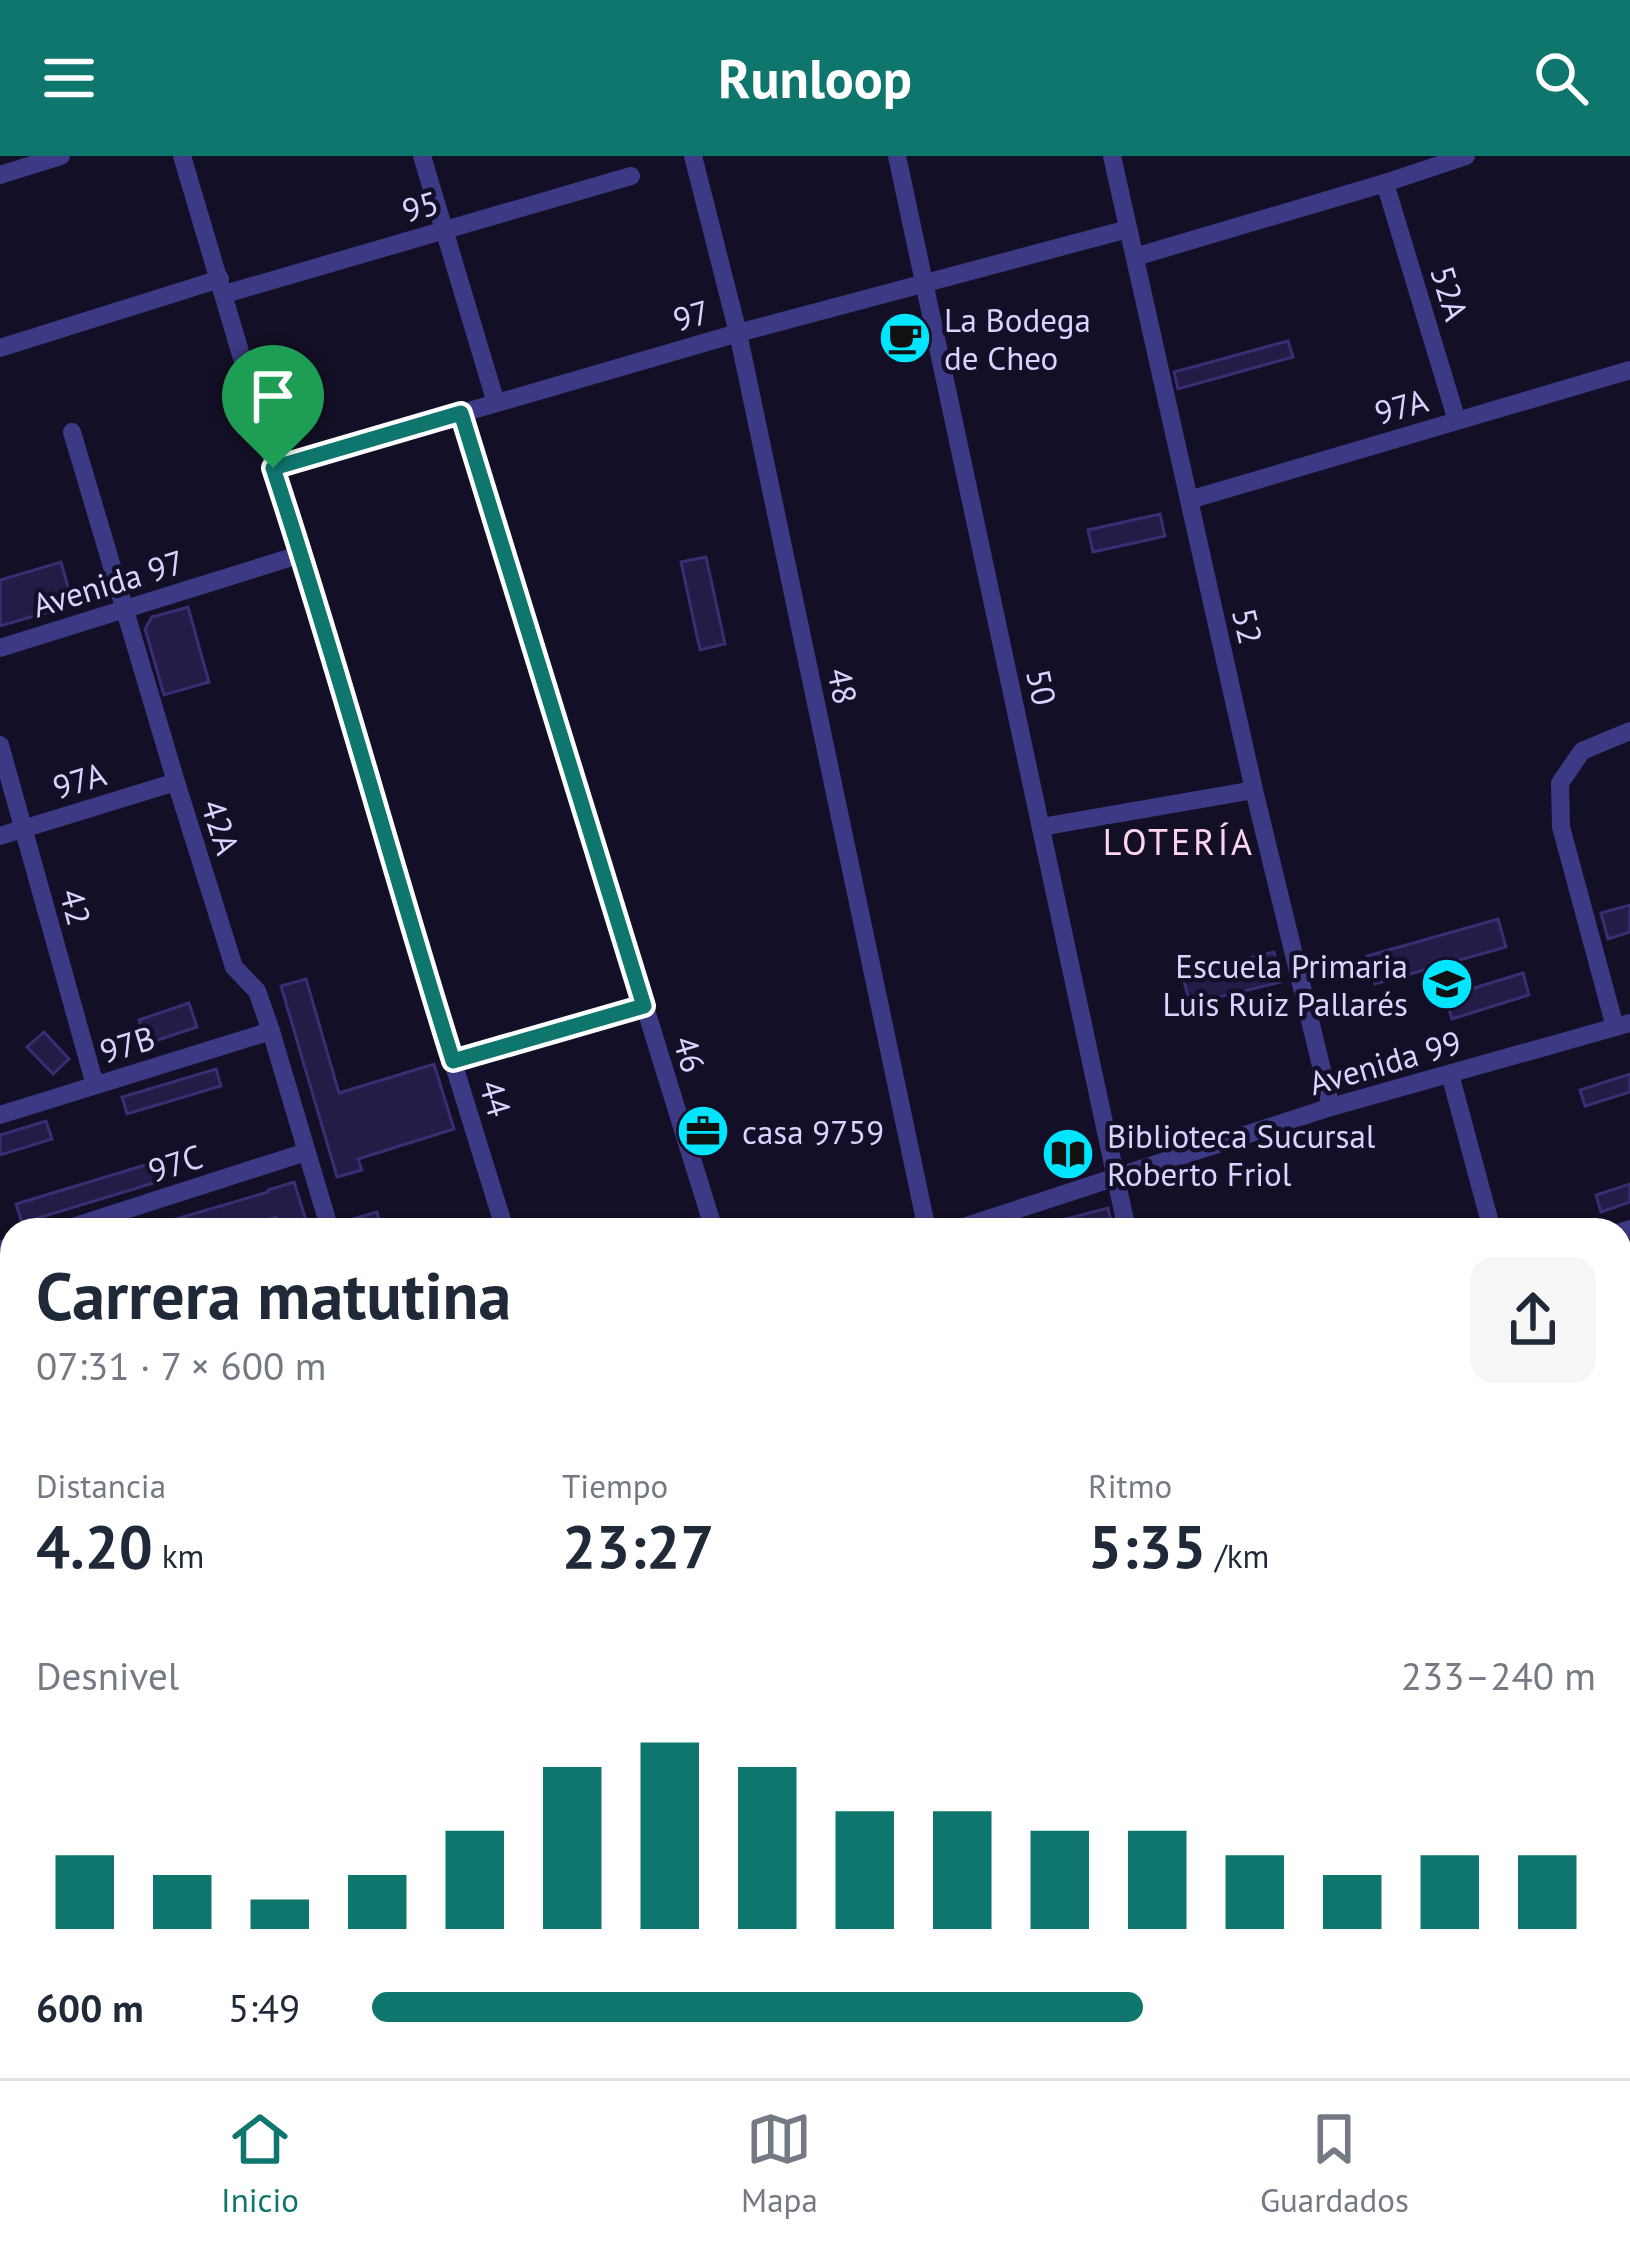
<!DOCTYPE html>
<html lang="es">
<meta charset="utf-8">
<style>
body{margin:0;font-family:"PT Sans",sans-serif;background:#f6f6f7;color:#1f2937;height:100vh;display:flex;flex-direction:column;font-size:45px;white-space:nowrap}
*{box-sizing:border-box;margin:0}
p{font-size:39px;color:#747a83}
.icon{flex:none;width:66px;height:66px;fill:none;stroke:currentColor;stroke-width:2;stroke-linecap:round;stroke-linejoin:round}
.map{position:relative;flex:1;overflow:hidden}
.drawer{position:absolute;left:0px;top:1062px;width:1632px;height:861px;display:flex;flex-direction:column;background:#fff;border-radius:36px 36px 0 0;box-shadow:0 3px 9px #0004}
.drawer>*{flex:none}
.pin{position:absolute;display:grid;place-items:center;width:102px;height:102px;color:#fff;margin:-123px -51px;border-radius:50% 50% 50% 0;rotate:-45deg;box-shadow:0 0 12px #0007}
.pin .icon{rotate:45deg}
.round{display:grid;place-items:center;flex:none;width:126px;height:126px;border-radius:24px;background:#f6f6f7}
.overview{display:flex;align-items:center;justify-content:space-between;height:204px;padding:0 36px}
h1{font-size:66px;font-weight:800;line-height:90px}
.figures{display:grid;grid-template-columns:repeat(3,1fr);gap:18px;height:204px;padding:12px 36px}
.figures div{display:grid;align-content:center}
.figures b{font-size:60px;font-weight:800}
.figures small{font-size:33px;font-weight:400}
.figures p{font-size:33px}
.chart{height:336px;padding:24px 36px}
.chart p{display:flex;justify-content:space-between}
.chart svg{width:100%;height:216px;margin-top:12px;stroke:#0f766e;stroke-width:6}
ul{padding:0 36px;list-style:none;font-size:39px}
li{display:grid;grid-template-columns:192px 144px 1fr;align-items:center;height:90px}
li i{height:30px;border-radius:15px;background:#0f766e}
header{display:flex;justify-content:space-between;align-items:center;height:156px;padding:0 36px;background:#0f766e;color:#fff;font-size:54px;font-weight:800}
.tabs{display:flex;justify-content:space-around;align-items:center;height:168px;border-top:3px solid #e0e1e3;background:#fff;font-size:33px;color:#747a83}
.tabs a{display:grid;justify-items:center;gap:6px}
.tabs .on{color:#0f766e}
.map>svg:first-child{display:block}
.green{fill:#12302f}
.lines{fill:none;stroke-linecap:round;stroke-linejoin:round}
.stream{stroke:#0c2248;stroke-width:6}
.building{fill:#241b47;stroke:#3b2d73;stroke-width:3}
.minor{stroke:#3d3a85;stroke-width:18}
.major{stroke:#c25bff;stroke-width:24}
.rail-casing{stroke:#00e5ff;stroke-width:10}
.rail{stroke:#130f26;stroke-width:6;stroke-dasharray:18;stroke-linecap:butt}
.route-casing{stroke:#fff;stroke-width:24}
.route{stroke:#0f766e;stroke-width:15}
.labels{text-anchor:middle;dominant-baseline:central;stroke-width:9;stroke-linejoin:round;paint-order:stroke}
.street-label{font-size:33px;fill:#d9d4ff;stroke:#130f26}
.poi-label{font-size:33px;fill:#d9d4ff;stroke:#130f26;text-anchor:start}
.neighbourhood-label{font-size:36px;letter-spacing:3px;fill:#ffd6f0;stroke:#130f26}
</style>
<header><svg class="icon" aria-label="menu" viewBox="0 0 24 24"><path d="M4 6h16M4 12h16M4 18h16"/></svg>Runloop<svg class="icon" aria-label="search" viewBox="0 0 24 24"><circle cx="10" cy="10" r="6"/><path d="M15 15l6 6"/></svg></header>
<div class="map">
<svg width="1630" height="1922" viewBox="0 0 1630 1922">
<rect width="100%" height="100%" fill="#130f26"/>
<path class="green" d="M 0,1659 L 12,1662 L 12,1746 L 0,1742 Z"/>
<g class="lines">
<g class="stream">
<path d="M 1620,1326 L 1630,1324"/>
<path d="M 457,1922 L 463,1911"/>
</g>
</g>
<g class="building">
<path d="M 1288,185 L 1293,201 L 1178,233 L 1174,216 Z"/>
<path d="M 1160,358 L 1165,380 L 1093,396 L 1088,374 Z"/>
<path d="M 706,401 L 725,488 L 700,494 L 681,406 Z"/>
<path d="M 61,406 L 73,449 L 0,470 L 0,424 Z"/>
<path d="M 188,451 L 209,526 L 164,539 L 145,473 L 152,461 Z"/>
<path d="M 1630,749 L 1630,776 L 1608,783 L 1601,757 Z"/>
<path d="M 1498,763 L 1506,791 L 1375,828 L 1367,800 Z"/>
<path d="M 1274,796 L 1281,826 L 1190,848 L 1182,818 Z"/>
<path d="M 1523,817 L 1529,839 L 1452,863 L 1445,841 Z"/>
<path d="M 306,823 L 339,937 L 434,908 L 454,973 L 358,1003 L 362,1014 L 337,1021 L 281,830 Z"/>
<path d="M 189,847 L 197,871 L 146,888 L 139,864 Z"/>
<path d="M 44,876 L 69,903 L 53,918 L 27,891 Z"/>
<path d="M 216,913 L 221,930 L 127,958 L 122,941 Z"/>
<path d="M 1630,918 L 1630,936 L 1585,950 L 1580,934 Z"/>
<path d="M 46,965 L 52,983 L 0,999 L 0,979 Z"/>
<path d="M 152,1007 L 157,1026 L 22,1067 L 16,1048 Z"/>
<path d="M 294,1026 L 309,1074 L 280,1074 L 276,1061 L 232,1074 L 153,1074 L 152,1070 L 268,1036 L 268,1034 Z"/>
<path d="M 1630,1028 L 1630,1046 L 1601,1056 L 1596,1039 Z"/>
<path d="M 1108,1052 L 1113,1074 L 1043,1074 L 1042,1069 Z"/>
<path d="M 377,1056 L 382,1074 L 343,1074 L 342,1066 Z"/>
</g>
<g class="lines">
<g class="minor">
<path d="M 182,0 L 400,735 L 505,1074"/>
<path d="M 422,0 L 496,247"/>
<path d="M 693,0 L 738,177 L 927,1074"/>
<path d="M 897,0 L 1127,1074"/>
<path d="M 1112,0 L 1254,634 L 1331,951"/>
<path d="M 0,19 L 61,0"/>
<path d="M 1385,27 L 1457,265"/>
<path d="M 1135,101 L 1385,27 L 1466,0"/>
<path d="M 225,138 L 631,20"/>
<path d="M 0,192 L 220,123"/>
<path d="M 461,257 L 714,1074"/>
<path d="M 72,276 L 176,626 L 234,811 L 257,835 L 271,875 L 330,1074"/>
<path d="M 273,312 L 738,177 L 1128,73"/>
<path d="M 1189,344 L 1630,214"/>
<path d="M 0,492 L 302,398"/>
<path d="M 0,589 L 95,929"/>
<path d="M 1041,671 L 1254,634"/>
<path d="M 0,680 L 176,626"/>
<path d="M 1615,871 L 1561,671 L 1560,627 L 1582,595 L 1630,575"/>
<path d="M 453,905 L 644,850"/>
<path d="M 1450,918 L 1492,1074"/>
<path d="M 0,959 L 271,875"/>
<path d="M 63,1074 L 306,996"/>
<path d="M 954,1074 L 1331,951 L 1630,867"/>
<path d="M 1620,1076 L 1630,1073"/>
<path d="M 0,1094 L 12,1090"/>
<path d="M 0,1234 L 12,1230"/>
<path d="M 0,1375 L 12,1371"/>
<path d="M 1620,1467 L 1630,1497"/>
<path d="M 1620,1671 L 1630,1668"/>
<path d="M 1581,1911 L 1614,1922"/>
<path d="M 1289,1922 L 1291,1911"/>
</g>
<g class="major">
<path d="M 0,1648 L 12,1651"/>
<path d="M 838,1911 L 873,1922"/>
</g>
<g class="rail-casing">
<g id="rail">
<path d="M 0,1717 L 12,1720"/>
<path d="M 620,1911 L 655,1922"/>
</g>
</g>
<use href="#rail" class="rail"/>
</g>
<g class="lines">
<g class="route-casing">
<path id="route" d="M 461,257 L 644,850 L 453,905 C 391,708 338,508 273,312 Z"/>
</g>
<use href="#route" class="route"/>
</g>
<defs>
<g id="cafe-disc" transform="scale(2.7)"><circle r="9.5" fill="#00e5ff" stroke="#130f26"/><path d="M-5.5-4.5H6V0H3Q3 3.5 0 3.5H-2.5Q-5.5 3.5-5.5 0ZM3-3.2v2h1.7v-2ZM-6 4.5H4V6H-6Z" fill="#111"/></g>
<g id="school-disc" transform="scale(2.7)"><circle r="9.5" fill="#00e5ff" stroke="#130f26"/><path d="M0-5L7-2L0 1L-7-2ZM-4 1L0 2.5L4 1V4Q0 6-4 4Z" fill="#111"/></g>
<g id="office-disc" transform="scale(2.7)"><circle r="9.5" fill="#00e5ff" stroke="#130f26"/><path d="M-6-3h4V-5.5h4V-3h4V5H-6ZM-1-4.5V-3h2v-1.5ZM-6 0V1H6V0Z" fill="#111"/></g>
<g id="library-disc" transform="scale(2.7)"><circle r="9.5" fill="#00e5ff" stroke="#130f26"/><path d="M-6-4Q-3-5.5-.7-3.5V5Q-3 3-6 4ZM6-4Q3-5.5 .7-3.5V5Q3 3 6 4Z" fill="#111"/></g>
</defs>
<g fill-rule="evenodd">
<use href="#cafe-disc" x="905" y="182"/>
<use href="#school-disc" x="1447" y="828"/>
<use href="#office-disc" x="703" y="975"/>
<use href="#library-disc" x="1068" y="998"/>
</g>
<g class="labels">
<g class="street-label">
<text transform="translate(420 50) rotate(-16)">95</text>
<text transform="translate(1450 137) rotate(73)">52A</text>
<text transform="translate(691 159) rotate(-16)">97</text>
<text transform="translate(1401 250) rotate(-16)">97A</text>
<text transform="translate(108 427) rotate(-17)">Avenida 97</text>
<text transform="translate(1248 470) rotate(77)">52</text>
<text transform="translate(843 530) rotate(78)">48</text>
<text transform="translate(1042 531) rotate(78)">50</text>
<text transform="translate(79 624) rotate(-17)">97A</text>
<text transform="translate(221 671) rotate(72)">42A</text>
<text transform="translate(76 751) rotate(75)">42</text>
<text transform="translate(127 888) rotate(-17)">97B</text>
<text transform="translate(690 898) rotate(73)">46</text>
<text transform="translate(1385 906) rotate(-16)">Avenida 99</text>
<text transform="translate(496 942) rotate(73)">44</text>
<text transform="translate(175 1007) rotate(-18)">97C</text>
</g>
<g class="poi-label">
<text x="944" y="163">La Bodega<tspan x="944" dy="38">de Cheo</tspan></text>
<text x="1408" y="809" text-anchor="end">Escuela Primaria<tspan x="1408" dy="38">Luis Ruiz Pallarés</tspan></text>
<text x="742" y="975">casa 9759</text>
<text x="1107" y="979">Biblioteca Sucursal<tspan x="1107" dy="38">Roberto Friol</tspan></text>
</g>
<g class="neighbourhood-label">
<text x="1179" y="685">LOTERÍA</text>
</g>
</g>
</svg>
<div class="pin" style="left:273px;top:312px;background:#1e9e55"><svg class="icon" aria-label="arrive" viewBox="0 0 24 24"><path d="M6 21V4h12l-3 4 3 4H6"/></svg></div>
<section class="drawer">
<div class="overview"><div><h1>Carrera matutina</h1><p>07:31 · 7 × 600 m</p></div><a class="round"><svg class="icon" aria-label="share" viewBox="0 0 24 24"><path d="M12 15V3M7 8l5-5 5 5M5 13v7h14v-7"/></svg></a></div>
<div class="figures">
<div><p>Distancia</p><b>4.20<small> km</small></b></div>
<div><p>Tiempo</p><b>23:27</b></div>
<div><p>Ritmo</p><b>5:35<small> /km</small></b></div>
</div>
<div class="chart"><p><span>Desnivel</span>233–240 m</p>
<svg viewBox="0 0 160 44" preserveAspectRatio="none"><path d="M5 44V29M15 44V33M25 44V38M35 44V33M45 44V24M55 44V11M65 44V6M75 44V11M85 44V20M95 44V20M105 44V24M115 44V24M125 44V29M135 44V33M145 44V29M155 44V29"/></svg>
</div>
<ul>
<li><b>600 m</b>5:49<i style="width:63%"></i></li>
</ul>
</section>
</div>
<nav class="tabs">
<a class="on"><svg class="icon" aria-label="home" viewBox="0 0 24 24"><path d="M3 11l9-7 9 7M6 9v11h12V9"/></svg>Inicio</a>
<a><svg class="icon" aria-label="map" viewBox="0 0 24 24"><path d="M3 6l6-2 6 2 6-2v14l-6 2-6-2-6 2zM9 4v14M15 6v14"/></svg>Mapa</a>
<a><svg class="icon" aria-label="saved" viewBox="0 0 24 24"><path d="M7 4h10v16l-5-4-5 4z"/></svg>Guardados</a>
</nav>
